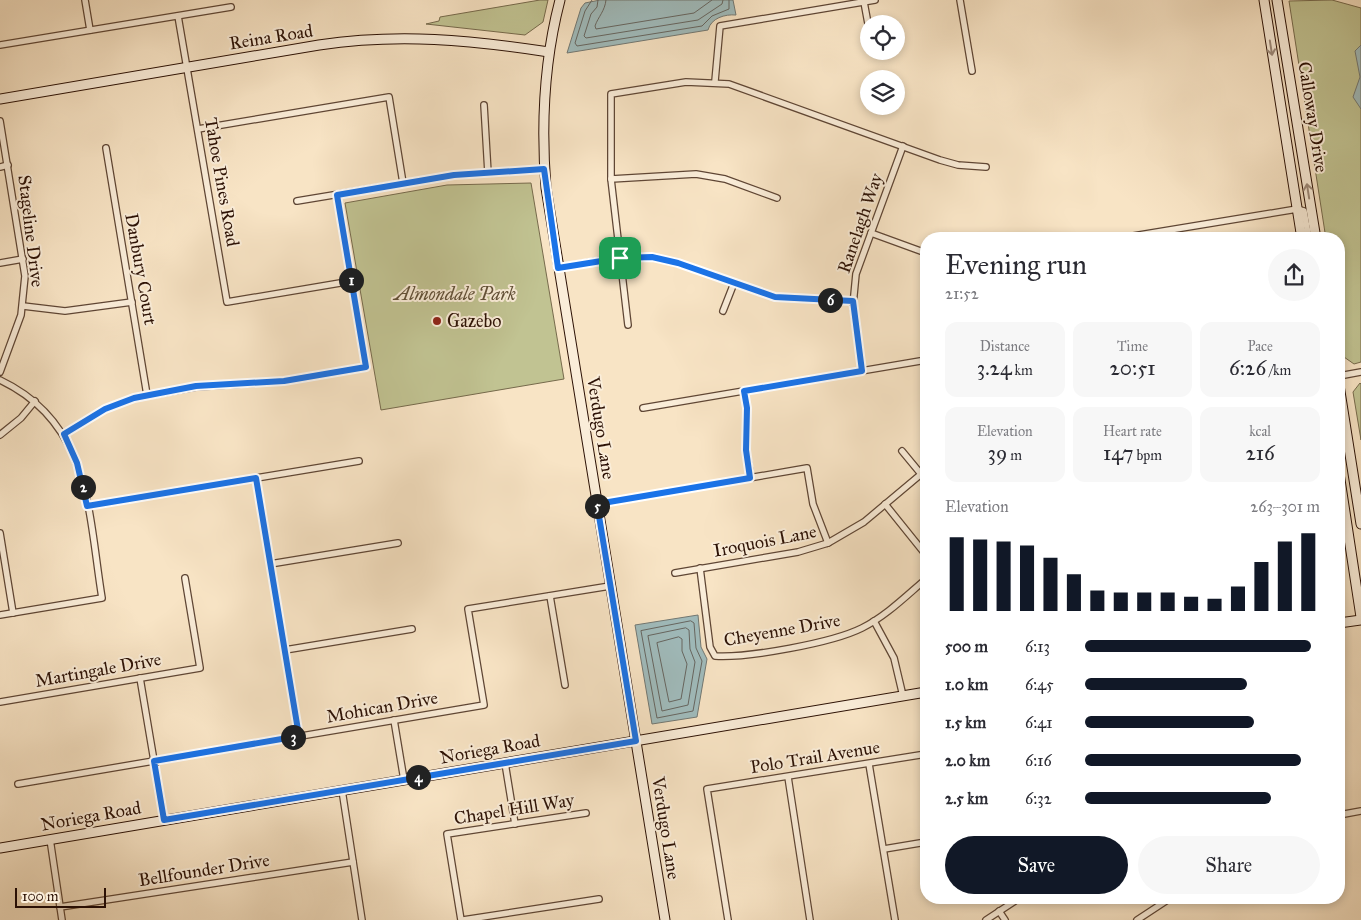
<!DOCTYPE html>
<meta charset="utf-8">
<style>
body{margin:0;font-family:"IM FELL Great Primer",serif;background:#f7f7f7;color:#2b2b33;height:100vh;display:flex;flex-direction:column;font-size:19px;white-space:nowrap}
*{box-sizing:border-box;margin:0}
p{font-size:16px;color:#7c7c81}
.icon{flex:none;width:28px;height:28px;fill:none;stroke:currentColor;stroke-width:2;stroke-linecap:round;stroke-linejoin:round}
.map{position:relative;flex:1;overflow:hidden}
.drawer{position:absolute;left:920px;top:232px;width:425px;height:672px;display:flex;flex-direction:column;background:#fff;border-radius:20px;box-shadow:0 2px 8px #0003}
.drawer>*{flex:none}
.tools{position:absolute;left:860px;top:15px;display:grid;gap:10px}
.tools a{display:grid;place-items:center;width:45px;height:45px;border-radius:50%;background:#fff;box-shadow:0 2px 8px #0003;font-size:25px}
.scale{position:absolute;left:15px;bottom:12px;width:91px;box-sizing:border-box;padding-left:5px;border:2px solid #2c1105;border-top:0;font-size:14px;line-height:18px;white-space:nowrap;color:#2c1105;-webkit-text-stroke:4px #faedd9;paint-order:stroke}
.pin{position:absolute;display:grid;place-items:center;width:42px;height:42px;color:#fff;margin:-21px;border-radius:10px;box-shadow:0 2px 8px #0006}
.km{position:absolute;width:25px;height:25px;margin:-12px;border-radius:50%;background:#222;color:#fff;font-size:14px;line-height:25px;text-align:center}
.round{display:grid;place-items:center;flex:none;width:52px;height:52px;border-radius:26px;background:#f7f7f7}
.overview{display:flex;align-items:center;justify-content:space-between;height:85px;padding:0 25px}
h1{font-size:28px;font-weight:600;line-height:38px}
.metrics{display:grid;grid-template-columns:repeat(3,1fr);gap:8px;height:85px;padding:5px 25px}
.metrics div{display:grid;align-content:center;border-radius:12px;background:#f7f7f7;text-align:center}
.metrics b{font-size:21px;font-weight:600}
.metrics small{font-size:14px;font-weight:400}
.metrics p{font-size:14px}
.chart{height:140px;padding:10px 25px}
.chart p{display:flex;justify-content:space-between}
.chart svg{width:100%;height:90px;margin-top:5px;stroke:#111827;stroke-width:6}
.button{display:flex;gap:10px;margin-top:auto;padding:10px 25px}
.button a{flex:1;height:58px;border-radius:30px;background:#111827;color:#fff;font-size:20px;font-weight:600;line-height:58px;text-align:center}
.button a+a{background:#f7f7f7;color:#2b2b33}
ul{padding:0 25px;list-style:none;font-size:16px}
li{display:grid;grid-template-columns:80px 60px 1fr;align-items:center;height:38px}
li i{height:12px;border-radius:6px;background:#111827}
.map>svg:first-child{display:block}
.green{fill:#c1c392;stroke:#766a4c}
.water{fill:#a0bcbd;stroke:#727873}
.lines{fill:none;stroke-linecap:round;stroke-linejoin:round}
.shore{stroke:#666661;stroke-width:1}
.street-casing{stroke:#5f4635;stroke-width:8}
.secondary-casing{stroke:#2c1105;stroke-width:11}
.street{stroke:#faedd9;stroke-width:5.5}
.secondary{stroke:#faedd9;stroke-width:9}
.oneway{stroke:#9d8a7a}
.route-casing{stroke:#fff;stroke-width:10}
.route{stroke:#1a73e8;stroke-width:6}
.poi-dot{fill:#8f2418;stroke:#faedd9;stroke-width:2}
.labels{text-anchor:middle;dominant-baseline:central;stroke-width:4;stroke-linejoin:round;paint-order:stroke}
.street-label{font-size:18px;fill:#2c1105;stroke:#faedd9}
.park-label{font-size:18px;font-style:italic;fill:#604f36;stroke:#faedd9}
.poi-label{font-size:18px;fill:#2c1105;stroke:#faedd9;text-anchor:start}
</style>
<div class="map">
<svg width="1361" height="920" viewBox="0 0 1361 920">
<rect width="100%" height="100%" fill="#f8e4c5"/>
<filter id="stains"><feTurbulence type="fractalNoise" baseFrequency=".004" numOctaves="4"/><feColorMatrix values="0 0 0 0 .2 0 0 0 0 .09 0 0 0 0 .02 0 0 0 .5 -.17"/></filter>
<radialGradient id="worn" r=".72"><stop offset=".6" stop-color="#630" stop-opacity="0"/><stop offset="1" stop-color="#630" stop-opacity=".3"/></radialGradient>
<g class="green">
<path d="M 540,0 L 548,0 L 543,22 L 525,35 L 426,24 L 439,21 L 440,17 Z"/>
<path d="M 1332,0 L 1361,8 L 1361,362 L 1354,364 L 1344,357 L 1339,322 L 1339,239 L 1326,239 L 1289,1 Z"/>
<path d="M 531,183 L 564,379 L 381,410 L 345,203 L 447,185 Z"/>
<path d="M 1360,383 L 1361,384 L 1361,440 L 1353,392 Z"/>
</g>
<g class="water">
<path d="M 600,0 L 733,0 L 736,15 C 725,14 711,18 708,30 L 567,53 L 581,8 L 585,3 Z"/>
<path d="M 1361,45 L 1361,109 L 1353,97 L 1360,77 L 1355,51 Z"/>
<path d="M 698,615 L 701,647 L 707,659 L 697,717 L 652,724 L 635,625 Z"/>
</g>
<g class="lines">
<g class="shore">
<path d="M 592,0 L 585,11 L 575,43 L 577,46 L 702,26 L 712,16 L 729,9 L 729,0"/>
<path d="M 598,0 L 597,7 L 591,14 L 584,36 L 586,38 L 698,20 L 722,4 L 723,0"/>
<path d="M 606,0 C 605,11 598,17 595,26 L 596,29 L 694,13 L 712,0"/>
<path d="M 691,621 L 694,623 L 696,648 L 702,661 L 693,711 L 657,718 L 641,631 Z"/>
<path d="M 686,628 L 689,630 L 690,649 L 695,662 L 688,705 L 662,711 L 648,636 Z"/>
<path d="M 679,637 L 682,639 L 682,651 L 687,664 L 681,699 L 669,702 L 657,643 Z"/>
</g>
<g class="street-casing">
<g id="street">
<path d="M 85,0 L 90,30"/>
<path d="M 960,0 L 972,71"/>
<path d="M 864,2 L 869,29"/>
<path d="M 178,16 L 227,302 L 352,281"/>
<path d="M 0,45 L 231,7"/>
<path d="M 715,81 L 720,26 L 875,0"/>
<path d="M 484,105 L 488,173"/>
<path d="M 0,121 L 25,276 L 21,315 L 0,372"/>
<path d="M 198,129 L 389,97 L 403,183"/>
<path d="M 106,148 L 147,395"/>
<path d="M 0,167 L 8,165"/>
<path d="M 611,179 L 696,174 L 725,179 L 777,198"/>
<path d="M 297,201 L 454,175 L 544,169"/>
<path d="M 871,233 L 926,253"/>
<path d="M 1115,239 L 1297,209 L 1304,211 L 1309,239"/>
<path d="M 0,263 L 23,259"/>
<path d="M 558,268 L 620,257 L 652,257 L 678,263 L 775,297 L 853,301"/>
<path d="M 23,306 L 65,311 L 132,302"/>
<path d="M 723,311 L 734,283"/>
<path d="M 628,325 L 611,179 L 611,94 L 686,82 L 729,84 L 940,160 L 958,165 L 986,167"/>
<path d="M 862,371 L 853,305 L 856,274 L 903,146"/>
<path d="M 1339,376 L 1361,372"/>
<path d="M 0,380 C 91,423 88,512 102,598 L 0,615"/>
<path d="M 744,391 L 747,408 L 746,450 L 751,478"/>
<path d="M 643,408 L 926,360"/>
<path d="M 64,434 L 105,409 L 134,398 L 196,387 L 284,381 L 366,367 L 337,195"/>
<path d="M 0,435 L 21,418 L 35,401"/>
<path d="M 902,451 L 921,474"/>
<path d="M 256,478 L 299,736"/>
<path d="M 597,504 L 807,468 L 813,504 L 828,543"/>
<path d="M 885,504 L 926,555"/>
<path d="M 87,506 L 359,461"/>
<path d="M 0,533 L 13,613"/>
<path d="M 270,564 L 398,543"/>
<path d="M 700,568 L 710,647 L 715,656 C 748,658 832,643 862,628 C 886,616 906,596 926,579"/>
<path d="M 675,573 L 798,552 L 828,543 L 864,522 L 926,470"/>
<path d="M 550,596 L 565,685"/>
<path d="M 874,621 L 894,658 L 903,696"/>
<path d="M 285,650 L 412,629"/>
<path d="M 140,678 L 164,820"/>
<path d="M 0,702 L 200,668 L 185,578"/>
<path d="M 394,720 L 404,780"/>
<path d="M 505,763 L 515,824"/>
<path d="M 869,764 L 895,920"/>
<path d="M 788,777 L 810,920"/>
<path d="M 18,784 L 484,705 L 468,609 L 610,586"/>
<path d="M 342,790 L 362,920"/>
<path d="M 1339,815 L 1361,811"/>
<path d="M 50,839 L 62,920"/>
<path d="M 884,849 L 926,842"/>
<path d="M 60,907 L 353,862"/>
<path d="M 999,911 L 1005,920"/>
<path d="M 461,920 L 447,834 L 586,813"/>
<path d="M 463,920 L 599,899"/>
<path d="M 728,920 L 707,789 L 926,754"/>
<path d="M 986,920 L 1018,899"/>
<path d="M 1137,920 L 1169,899"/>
</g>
</g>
<g class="secondary-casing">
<g id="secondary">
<path d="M 560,0 C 544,61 541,125 546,188 L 665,920"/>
<path d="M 1264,0 L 1302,239"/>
<path d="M 1277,0 L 1316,239"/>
<path d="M 0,99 L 319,45 C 399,33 470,40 549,52"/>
<path d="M 1339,385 L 1361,524"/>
<path d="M 1339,428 L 1346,446"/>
<path d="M 1339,473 L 1361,617"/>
<path d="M 1339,623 L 1361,620"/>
<path d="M 0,848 L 926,692"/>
</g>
</g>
<use href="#street" class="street"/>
<use href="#secondary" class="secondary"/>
</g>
<defs><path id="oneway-shaft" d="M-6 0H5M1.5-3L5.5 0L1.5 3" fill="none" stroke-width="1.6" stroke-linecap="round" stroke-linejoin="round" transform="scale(1.25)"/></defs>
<g class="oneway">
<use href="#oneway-shaft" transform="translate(1271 48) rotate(81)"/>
<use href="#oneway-shaft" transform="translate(1308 191) rotate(-99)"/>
</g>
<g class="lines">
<g class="route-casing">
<path id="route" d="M 544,169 L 558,268 L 620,258 L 652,257 L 678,263 L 775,297 L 853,301 L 862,371 L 744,391 L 747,408 L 746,450 L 750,478 L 597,504 L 636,741 L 164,820 L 154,761 L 299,736 L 256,478 L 87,506 L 77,463 L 64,434 L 105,409 L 134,398 L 196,386 L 284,381 L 366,367 L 337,195 L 454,175 Z"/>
</g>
<use href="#route" class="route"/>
</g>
<circle class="poi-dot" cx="437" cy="321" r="5"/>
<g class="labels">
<g class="street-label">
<text transform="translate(271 37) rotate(-9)">Reina Road</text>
<text transform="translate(1313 117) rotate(81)">Calloway Drive</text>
<text transform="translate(222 182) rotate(80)">Tahoe Pines Road</text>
<text transform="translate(860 223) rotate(-71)">Ranelagh Way</text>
<text transform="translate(31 231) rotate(83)">Stageline Drive</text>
<text transform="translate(141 269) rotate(80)">Danbury Court</text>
<text transform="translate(601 428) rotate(81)">Verdugo Lane</text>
<text transform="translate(765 541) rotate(-11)">Iroquois Lane</text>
<text transform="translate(782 630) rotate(-10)">Cheyenne Drive</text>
<text transform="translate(98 670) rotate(-10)">Martingale Drive</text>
<text transform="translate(382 707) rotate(-10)">Mohican Drive</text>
<text transform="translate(490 749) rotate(-10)">Noriega Road</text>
<text transform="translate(815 757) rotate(-9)">Polo Trail Avenue</text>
<text transform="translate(514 809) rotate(-9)">Chapel Hill Way</text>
<text transform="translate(91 816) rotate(-10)">Noriega Road</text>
<text transform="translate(666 828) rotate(81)">Verdugo Lane</text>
<text transform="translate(204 870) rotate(-9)">Bellfounder Drive</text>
</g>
<g class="park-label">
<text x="455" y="294">Almondale Park</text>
</g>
<g class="poi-label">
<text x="447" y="321">Gazebo</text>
</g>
</g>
<rect width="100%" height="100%" filter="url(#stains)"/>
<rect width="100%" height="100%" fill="url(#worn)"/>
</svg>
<div class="tools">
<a><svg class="icon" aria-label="locate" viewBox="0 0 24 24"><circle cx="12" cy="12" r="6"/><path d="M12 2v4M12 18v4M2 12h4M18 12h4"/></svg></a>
<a><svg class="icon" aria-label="layers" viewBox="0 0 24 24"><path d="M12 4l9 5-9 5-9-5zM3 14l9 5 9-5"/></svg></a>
</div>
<div class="scale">100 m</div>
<div class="pin" style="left:620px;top:258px;background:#1e9e55"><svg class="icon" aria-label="arrive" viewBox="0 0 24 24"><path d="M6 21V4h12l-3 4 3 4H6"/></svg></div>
<b class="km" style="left:351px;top:280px">1</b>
<b class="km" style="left:83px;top:487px">2</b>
<b class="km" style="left:293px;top:737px">3</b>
<b class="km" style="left:418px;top:777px">4</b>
<b class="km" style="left:597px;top:506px">5</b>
<b class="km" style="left:830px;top:300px">6</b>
<section class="drawer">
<div class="overview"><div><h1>Evening run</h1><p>21:52</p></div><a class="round"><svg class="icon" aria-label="share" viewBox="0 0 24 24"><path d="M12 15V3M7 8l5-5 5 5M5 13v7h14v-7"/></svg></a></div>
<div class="metrics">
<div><p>Distance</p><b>3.24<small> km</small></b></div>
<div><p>Time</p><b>20:51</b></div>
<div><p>Pace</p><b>6:26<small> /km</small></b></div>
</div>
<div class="metrics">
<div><p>Elevation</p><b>39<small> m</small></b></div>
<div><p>Heart rate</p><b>147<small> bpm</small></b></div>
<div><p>kcal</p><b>216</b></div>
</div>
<div class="chart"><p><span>Elevation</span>263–301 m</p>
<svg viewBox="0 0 160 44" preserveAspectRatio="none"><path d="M5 44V8M15 44V9M25 44V10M35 44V12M45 44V18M55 44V26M65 44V34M75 44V35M85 44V35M95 44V35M105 44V37M115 44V38M125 44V32M135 44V20M145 44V10M155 44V6"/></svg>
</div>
<ul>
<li><b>500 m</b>6:13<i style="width:96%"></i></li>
<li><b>1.0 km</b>6:45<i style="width:69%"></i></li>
<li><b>1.5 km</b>6:41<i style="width:72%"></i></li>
<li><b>2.0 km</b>6:16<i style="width:92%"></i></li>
<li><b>2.5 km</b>6:32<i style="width:79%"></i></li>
</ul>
<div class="button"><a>Save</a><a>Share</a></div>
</section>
</div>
